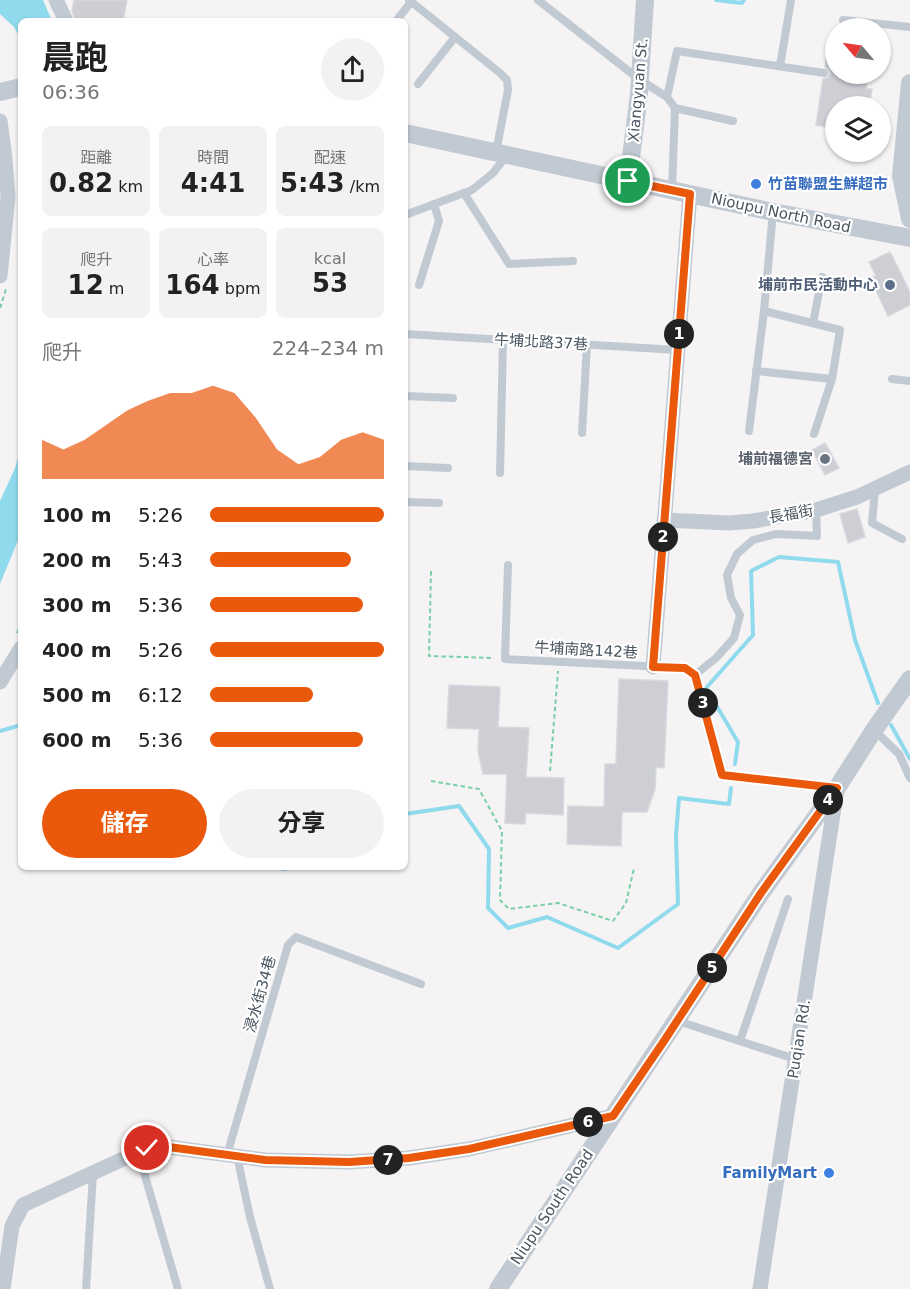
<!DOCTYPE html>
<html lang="zh-TW">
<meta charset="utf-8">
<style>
body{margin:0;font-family:"DejaVu Sans","Noto Sans TC",sans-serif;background:#f2f2f2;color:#222;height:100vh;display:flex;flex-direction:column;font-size:22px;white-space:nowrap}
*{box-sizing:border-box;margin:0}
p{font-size:20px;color:#767676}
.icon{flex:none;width:33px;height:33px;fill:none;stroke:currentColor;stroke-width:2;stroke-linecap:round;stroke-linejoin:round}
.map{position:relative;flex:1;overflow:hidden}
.details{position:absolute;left:18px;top:18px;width:390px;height:852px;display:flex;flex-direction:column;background:#fff;border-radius:9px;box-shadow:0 2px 4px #0004}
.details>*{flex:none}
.needle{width:39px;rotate:299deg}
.buttons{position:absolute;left:825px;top:18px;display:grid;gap:12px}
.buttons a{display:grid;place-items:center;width:66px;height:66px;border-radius:50%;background:#fff;box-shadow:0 2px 4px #0004;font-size:30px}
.pin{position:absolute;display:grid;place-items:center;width:51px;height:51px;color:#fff;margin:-26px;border:3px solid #fff;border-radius:50%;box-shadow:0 2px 6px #0007}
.km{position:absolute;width:30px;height:30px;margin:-15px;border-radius:50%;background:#222;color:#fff;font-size:16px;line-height:30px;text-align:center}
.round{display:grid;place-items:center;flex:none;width:63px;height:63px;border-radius:32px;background:#f2f2f2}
.headline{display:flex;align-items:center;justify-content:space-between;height:102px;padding:0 24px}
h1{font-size:33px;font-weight:700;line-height:45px}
.stats{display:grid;grid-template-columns:repeat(3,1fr);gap:9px;height:102px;padding:6px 24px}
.stats div{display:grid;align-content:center;border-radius:9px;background:#f2f2f2;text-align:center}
.stats b{font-size:26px;font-weight:700}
.stats small{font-size:16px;font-weight:400}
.stats p{font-size:16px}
.chart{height:168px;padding:12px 24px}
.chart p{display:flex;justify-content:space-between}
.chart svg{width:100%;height:108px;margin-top:6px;fill:#ea580c;opacity:.7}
.primary-button{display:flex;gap:12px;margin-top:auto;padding:12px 24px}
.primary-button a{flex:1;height:69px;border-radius:36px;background:#ea580c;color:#fff;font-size:24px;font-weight:700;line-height:69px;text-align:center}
.primary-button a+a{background:#f2f2f2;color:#222}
ul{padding:0 24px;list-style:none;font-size:20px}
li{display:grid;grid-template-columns:96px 72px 1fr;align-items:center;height:45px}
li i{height:15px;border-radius:8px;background:#ea580c}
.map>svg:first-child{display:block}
.water{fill:#90daee}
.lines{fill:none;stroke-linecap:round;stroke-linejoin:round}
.stream{stroke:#90daee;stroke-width:4}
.building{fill:#cdcfd5;stroke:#d7d9de;stroke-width:1.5}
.path{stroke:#7ad0a6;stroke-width:2;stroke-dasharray:4.5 3;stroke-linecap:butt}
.service{stroke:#c1cad2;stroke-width:8}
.minor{stroke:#c1cad2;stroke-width:15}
.tertiary{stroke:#c1cad2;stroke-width:18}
.route-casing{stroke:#fff;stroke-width:12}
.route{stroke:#ea580c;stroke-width:8}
.shop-dot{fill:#3f7fe0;stroke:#fff;stroke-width:2}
.service-dot{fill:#5c6f8a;stroke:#fff;stroke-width:2}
.worship-dot{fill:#6b7280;stroke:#fff;stroke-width:2}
.labels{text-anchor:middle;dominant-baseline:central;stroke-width:4.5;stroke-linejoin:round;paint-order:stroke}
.street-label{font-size:15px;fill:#4a5661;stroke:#fff}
.shop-label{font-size:15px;font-weight:bold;fill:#366cbe;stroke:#fff;text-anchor:start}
.service-label{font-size:15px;font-weight:bold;fill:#4e5e75;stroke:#fff;text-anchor:end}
.worship-label{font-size:15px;font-weight:bold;fill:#5b616d;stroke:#fff;text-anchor:end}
</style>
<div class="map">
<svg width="910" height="1289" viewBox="0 0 910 1289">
<rect width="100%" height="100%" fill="#f5f3f3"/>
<g class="water">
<path d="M 0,0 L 43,0 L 52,21 L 21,21 L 21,39 L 14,27 L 0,14 Z"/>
<path d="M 21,448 L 21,533 L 0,584 L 0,501 L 15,468 Z"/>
</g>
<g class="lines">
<g class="stream">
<path d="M 716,0 L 742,3 L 744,0"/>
<path d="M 891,725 L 910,759"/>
<path d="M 0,731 L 21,725"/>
<path d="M 735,764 L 738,742 L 706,688 L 753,635 L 751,571 L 779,557 L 838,562 L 855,640 L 878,703"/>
<path d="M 405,814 L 459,806 L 489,849 L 488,908 L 508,928 L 547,917 L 618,948 L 678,904 L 676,835 L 679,798 L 729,804 L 731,788"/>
<path d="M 277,867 L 285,869 L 289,867"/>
</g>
</g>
<g class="building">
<path d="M 74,0 L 127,0 L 123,21 L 84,21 L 75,19 L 72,11 Z"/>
<path d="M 829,42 L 836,43 L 836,74 L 868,74 L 866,89 L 872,89 L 869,106 L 836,106 L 836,129 L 816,125 L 823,79 L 827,78 L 830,74 L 829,70 L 825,67 Z"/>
<path d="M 890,252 L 910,292 L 910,305 L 888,316 L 870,278 L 876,276 L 869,262 Z"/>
<path d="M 825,443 L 839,468 L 825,475 L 812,450 Z"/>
<path d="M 857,509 L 865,537 L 848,543 L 840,514 Z"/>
<path d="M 619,679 L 668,681 L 664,768 L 656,767 L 655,789 L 647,812 L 622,812 L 621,846 L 567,844 L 568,806 L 604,807 L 605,764 L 616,764 Z"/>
<path d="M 449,685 L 500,687 L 498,727 L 529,728 L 526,777 L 564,778 L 563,815 L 526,813 L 525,824 L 505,823 L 507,774 L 483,774 L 478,751 L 479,729 L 447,728 Z"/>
</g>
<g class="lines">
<g class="path">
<path d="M 0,308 L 6,289"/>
<path d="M 431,571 L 429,656 L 493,658"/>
<path d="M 17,633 L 21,625"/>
<path d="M 550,771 L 558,671"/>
<path d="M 431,781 L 479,789 L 502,831 L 500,900 L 509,909 L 558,903 L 613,921 L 626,903 L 634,868"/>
</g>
<g class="service">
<path d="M 409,0 L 500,73 L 507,80 L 508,90 L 496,152"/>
<path d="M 538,0 L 640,80 L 667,97 L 675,108 L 672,190"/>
<path d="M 843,20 L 910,27"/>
<path d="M 396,21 L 411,2"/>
<path d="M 780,66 L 791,0"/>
<path d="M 418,84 L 455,37"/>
<path d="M 667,97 L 677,51 L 824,73"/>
<path d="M 675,108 L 733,121"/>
<path d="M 464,193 L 509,264 L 573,261"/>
<path d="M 405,215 L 472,190 L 493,173 L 507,155"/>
<path d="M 419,285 L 439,221 L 434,204"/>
<path d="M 813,323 L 822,277"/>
<path d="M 405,334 L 678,350"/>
<path d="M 756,371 L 832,379 L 840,330 L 764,311"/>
<path d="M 892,379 L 910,381"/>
<path d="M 405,396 L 453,398"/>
<path d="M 749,431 L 764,311 L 773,212"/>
<path d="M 582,433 L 587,345"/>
<path d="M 814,434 L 832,379"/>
<path d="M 405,466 L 448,468"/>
<path d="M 500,473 L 503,340"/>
<path d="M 875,489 L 872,523 L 902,539"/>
<path d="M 405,502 L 439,503"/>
<path d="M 508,565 L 505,659 L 685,668 L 695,675 L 722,775 L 835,788"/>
<path d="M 695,675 L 716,658 L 734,638 L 740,615 L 731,598 L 727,575 L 737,554 L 753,540 L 776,534 L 817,536 L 816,510"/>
<path d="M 875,731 L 899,754 L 910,778"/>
<path d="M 678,1021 L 795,1059"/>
<path d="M 740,1041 L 788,899"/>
<path d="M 138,1152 L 178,1289"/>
<path d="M 227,1155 L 288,945 L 296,937 L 421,984"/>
<path d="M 237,1156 L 250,1217 L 270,1289"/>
<path d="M 86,1289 L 93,1174"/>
</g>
<g class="minor">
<path d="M 56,0 L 66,21"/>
<path d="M 0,121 L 5,158 L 8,197 L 0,276"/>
<path d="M 664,520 L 729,523 L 753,521 L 816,510 L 857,497 L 910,472"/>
<path d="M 653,667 L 690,194"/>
<path d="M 0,682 L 21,648"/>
<path d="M 3,1289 L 12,1226 L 23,1205 L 147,1148 L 161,1146 L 265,1160 L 349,1162 L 409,1158 L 469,1149 L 613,1116"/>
<path d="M 760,1289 L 837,788"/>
</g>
<g class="tertiary">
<path d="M 910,83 L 901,176 L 910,219"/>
<path d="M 0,92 L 21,87"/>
<path d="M 405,133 L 773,212 L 910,238"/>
<path d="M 628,181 L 639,94 L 645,0"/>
<path d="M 498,1289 L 761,893 L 837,788 L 874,730 L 910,679"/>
</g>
</g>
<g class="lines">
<g class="route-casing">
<path id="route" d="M 147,1148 L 161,1146 L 265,1160 L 349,1162 L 409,1158 L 469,1149 L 613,1116 L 664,1041 L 761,893 L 837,788 L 722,775 L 695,675 L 685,668 L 653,667 L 690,194 L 628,181"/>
</g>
<use href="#route" class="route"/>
</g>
<g class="shop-dot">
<circle cx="756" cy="184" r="6"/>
<circle cx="829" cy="1173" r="6"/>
</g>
<circle class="service-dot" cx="890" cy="285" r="6"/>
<circle class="worship-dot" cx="825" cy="459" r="6"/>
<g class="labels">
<g class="street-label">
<text transform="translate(638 90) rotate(-85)">Xiangyuan St.</text>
<text transform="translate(781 213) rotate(12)">Nioupu North Road</text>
<text transform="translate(541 342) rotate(3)">牛埔北路37巷</text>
<text transform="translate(791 514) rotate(-10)">長福街</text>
<text transform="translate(586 650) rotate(3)">牛埔南路142巷</text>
<text transform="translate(260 994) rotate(-74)">浸水街34巷</text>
<text transform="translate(799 1039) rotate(-81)">Puqian Rd.</text>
<text transform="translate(552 1207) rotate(-56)">Niupu South Road</text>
</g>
<g class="shop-label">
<text x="768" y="184">竹苗聯盟生鮮超市</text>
<text x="817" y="1173" text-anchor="end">FamilyMart</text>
</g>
<g class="service-label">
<text x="878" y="285">埔前市民活動中心</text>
</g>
<g class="worship-label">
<text x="813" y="459">埔前福德宮</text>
</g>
</g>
</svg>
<div class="buttons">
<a><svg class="needle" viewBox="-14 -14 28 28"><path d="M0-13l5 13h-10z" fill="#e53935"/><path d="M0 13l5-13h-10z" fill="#767676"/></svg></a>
<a><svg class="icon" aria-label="layers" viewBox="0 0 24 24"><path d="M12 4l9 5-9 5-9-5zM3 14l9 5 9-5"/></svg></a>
</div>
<div class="pin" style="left:628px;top:181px;background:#1e9e55"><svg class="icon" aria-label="arrive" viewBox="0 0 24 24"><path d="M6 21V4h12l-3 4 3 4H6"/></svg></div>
<div class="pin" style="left:147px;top:1148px;background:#d93025"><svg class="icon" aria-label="check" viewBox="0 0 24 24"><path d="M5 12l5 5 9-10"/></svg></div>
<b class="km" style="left:679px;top:334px">1</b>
<b class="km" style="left:663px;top:537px">2</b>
<b class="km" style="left:703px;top:703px">3</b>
<b class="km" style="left:828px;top:800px">4</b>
<b class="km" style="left:712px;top:968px">5</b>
<b class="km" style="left:588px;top:1122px">6</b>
<b class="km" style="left:388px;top:1160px">7</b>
<section class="details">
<div class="headline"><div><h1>晨跑</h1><p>06:36</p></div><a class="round"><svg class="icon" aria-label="share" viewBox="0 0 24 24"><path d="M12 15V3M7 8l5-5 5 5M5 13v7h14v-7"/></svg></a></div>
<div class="stats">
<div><p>距離</p><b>0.82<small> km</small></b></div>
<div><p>時間</p><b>4:41</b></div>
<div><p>配速</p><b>5:43<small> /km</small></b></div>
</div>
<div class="stats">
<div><p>爬升</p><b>12<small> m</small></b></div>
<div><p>心率</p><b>164<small> bpm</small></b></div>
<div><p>kcal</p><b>53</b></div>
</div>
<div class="chart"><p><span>爬升</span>224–234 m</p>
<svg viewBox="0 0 160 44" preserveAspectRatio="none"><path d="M0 44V28L10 32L20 28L30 22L40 16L50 12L60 9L70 9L80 6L90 9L100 19L110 32L120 38L130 35L140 28L150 25L160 28V44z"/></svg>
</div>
<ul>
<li><b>100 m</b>5:26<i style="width:100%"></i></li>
<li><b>200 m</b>5:43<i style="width:81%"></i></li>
<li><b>300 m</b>5:36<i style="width:88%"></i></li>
<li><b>400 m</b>5:26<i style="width:100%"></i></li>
<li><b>500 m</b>6:12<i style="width:59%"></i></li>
<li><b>600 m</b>5:36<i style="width:88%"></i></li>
</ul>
<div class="primary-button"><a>儲存</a><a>分享</a></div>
</section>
</div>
